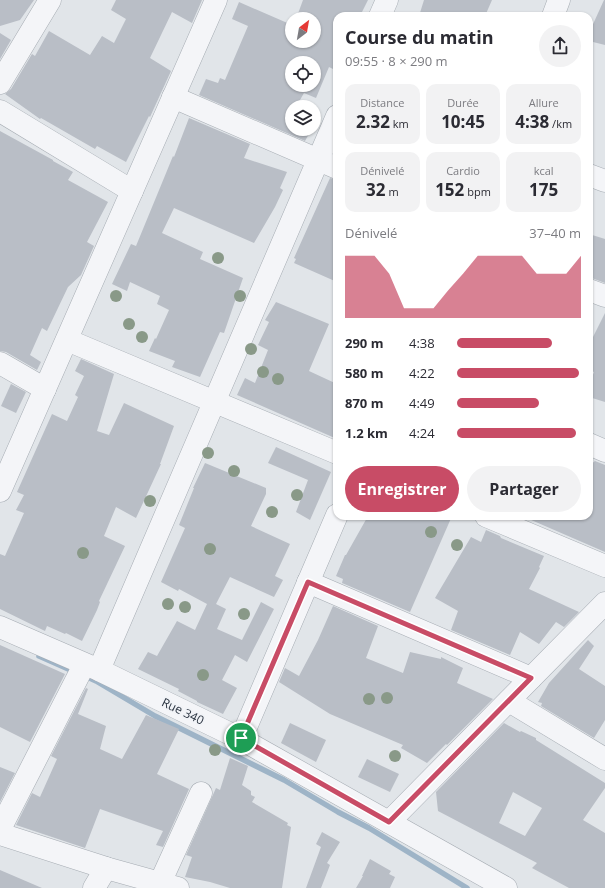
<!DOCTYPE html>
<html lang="fr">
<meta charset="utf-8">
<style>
body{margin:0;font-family:"Open Sans",sans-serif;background:#f2f2f3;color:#2b2b33;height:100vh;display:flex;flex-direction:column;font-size:15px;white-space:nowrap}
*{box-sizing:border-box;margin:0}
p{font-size:13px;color:#7c7c81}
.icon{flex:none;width:22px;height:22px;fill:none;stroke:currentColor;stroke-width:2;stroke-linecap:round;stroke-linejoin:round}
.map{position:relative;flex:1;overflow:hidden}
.side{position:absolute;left:333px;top:12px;width:260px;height:508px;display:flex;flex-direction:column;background:#fff;border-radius:12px;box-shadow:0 1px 3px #0004}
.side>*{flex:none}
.needle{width:26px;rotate:31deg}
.controls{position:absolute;left:285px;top:12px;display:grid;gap:8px}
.controls a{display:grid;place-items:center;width:36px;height:36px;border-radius:50%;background:#fff;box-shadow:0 1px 3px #0004;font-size:20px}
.pin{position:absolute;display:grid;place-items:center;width:34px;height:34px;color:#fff;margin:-17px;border:2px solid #fff;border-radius:50%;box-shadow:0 1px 4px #0007}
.round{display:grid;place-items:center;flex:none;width:42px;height:42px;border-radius:21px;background:#f2f2f3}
.summary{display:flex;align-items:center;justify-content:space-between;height:68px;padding:0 12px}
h1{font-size:18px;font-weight:700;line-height:30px}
.figures{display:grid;grid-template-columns:repeat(3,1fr);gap:6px;height:68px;padding:4px 12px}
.figures div{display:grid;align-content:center;border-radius:10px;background:#f2f2f3;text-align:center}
.figures b{font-size:17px;font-weight:700}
.figures small{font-size:11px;font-weight:400}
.figures p{font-size:11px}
.chart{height:112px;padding:8px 12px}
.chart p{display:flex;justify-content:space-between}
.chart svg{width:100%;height:72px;margin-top:4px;fill:#c84c66;opacity:.7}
.action{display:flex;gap:8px;margin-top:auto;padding:8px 12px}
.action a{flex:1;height:46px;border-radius:24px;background:#c84c66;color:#fff;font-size:16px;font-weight:700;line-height:46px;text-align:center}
.action a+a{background:#f2f2f3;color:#2b2b33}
ul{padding:0 12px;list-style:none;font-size:13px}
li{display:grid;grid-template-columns:64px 48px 1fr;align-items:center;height:30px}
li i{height:10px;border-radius:5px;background:#c84c66}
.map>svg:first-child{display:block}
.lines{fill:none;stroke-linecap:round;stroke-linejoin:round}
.stream{stroke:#9eb4c7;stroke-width:5.5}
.building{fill:#b9bec6;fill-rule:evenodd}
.minor-casing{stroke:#a6acb3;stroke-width:23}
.minor{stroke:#f4f5f8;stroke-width:22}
.tree{fill:#899988}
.route-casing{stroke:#fff;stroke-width:8}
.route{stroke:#c84c66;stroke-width:5}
.labels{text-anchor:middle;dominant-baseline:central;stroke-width:3.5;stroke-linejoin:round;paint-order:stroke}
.street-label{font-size:12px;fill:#2a3340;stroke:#f1f3f7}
</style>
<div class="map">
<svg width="605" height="888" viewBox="0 0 605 888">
<rect width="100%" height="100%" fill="#e1e5e9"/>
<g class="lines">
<g class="stream">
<path d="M 39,656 L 75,672"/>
<path d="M 83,675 L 96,681 L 155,716 L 284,780 L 338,812 L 369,828 L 467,888"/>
</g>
</g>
<g class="building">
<path d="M 0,0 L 34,0 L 20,20 L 0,26 Z"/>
<path d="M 116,0 L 202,0 L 192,23 L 172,12 L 150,58 L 171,71 L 150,117 L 149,116 L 126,162 L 97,146 L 95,149 L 41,118 L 40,119 L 5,94 L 11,89 L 32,54 L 35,56 L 49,31 L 90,55 L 102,36 L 114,43 L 126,19 L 111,10 Z"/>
<path d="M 303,0 L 368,0 L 360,16 L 337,16 L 337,71 L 329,67 L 316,98 L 304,93 L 296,107 L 292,107 L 292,114 L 286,124 L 292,127 L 292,129 L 297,129 L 309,134 L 305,141 L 199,95 L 206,79 L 218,83 L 220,78 L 225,80 L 248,26 L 232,19 L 239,2 L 292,25 L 292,41 L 314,41 L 314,19 L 296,19 ZM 292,63 L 314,63 L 314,85 L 292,85 Z"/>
<path d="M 424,0 L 492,0 L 485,16 L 419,16 Z"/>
<path d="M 604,0 L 605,0 L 605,45 L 589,41 L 589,33 Z"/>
<path d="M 0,33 L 11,40 L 0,59 Z"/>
<path d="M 189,118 L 250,144 L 244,158 L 287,172 L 280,188 L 283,190 L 275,207 L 254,243 L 174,208 L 162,233 L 203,252 L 200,259 L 243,278 L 224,333 L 220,332 L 200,377 L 172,367 L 175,361 L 149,351 L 155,338 L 156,339 L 169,310 L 157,304 L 160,296 L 130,282 L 127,291 L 112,284 L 131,244 L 136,246 L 164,178 L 173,156 L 174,157 Z"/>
<path d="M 0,131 L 53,160 L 53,161 L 73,172 L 68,180 L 108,202 L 87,242 L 94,246 L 81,275 L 68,287 L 47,331 L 42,328 L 30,355 L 41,362 L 37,370 L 6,352 L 0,351 Z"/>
<path d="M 330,178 L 337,180 L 337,282 L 294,263 L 296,259 L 294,258 Z"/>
<path d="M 589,234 L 605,239 L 605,283 L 589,277 Z"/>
<path d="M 276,302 L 329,324 L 309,371 L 337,384 L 337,439 L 237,395 L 245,378 L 255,383 L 268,350 L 258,345 L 269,322 L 265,320 Z"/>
<path d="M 605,313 L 605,402 L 589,397 L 589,385 L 594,372 L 589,370 L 589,345 Z"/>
<path d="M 81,359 L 114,374 L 97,431 L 109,435 L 124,403 L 174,426 L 160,464 L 161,464 L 136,518 L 116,507 L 104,536 L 125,546 L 99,601 L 100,602 L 97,610 L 82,641 L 66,633 L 65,634 L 47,626 L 45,631 L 0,609 L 0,554 L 5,556 L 24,513 L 16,510 L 24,495 L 17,492 L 52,414 L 67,421 L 78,397 L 75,395 L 84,376 L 75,371 Z"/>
<path d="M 11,384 L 26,392 L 16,413 L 1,406 Z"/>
<path d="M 276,447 L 331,472 L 310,520 L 296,512 L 308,480 L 268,463 Z"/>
<path d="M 595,461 L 605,465 L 605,552 L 522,516 L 589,516 L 589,466 Z"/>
<path d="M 205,463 L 266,488 L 266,494 L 251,526 L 290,544 L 275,576 L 283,580 L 274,597 L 230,577 L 216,604 L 226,609 L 217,629 L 242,640 L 261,602 L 274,609 L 247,662 L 235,655 L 222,680 L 237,688 L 223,714 L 197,702 L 197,701 L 178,691 L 179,689 L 138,669 L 148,652 L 157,656 L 177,621 L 195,630 L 207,604 L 179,589 L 178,591 L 161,582 L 185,528 L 179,525 L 194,488 L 193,488 Z"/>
<path d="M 368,516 L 452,516 L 410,612 L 342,583 L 343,579 L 336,576 L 345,555 L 346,555 Z"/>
<path d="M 486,530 L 500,536 L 501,538 L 544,556 L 539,567 L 540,568 L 529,589 L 579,612 L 564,627 L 556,622 L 539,644 L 520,632 L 510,655 L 451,630 L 458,611 L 435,598 L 471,537 L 481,542 Z"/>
<path d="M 333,606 L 378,626 L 366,658 L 403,673 L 410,652 L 441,659 L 441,657 L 463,668 L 457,683 L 493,699 L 447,745 L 446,744 L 427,763 L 401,748 L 403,745 L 330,714 L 279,682 L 285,668 L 299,676 L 318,640 Z"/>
<path d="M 588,640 L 594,646 L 579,669 L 605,686 L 605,720 L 594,738 L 541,706 L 542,703 L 538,702 L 549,683 Z"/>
<path d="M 0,645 L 65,674 L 30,742 L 0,727 Z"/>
<path d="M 86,688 L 88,689 L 78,714 L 106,726 L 100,749 L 122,759 L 146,715 L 179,729 L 157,774 L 189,789 L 163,847 L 156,845 L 163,831 L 100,809 L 85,848 L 16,825 L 32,793 L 40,797 L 57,759 L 51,756 Z"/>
<path d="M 290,723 L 326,740 L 316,762 L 281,743 Z"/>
<path d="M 504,723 L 520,732 L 521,731 L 536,738 L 536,740 L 605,783 L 605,788 L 583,820 L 605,833 L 605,888 L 569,888 L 532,868 L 537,863 L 438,811 L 436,792 ZM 513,792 L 542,808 L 525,836 L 499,823 Z"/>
<path d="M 230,758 L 248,766 L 242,785 L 251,791 L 251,795 L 255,797 L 252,802 L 288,823 L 287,825 L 291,827 L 282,888 L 230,888 L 210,882 L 185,877 L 192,857 L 186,855 L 216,788 L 220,790 Z"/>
<path d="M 367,759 L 399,774 L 390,792 L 358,777 Z"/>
<path d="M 0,767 L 15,773 L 0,802 Z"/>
<path d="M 322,832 L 340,842 L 327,863 L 330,865 L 321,888 L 306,888 L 321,847 L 316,844 Z"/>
<path d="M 370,859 L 391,871 L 389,874 L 395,877 L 390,888 L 356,888 L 363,876 L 362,876 Z"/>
<path d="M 0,870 L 42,888 L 0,888 Z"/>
</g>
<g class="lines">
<g class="minor-casing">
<g id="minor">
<path d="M 380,16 L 387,0"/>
<path d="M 553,16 L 559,0"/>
<path d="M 0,83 L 50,0"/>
<path d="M 173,97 L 337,168"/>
<path d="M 0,111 L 132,191"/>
<path d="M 589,175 L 605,181"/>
<path d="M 589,290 L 605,296"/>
<path d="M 67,340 L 337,453"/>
<path d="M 0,363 L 45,389"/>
<path d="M 589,444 L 605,451"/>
<path d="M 0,491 L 216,0"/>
<path d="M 486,516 L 605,566"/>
<path d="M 308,582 L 531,678"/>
<path d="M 0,627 L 99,670 L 241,739 L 506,888"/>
<path d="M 99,670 L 337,116"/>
<path d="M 509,701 L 605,759"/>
<path d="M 241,739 L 337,515"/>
<path d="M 389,822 L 605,603"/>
<path d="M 0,829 L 84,665"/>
<path d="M 0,834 L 106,868 L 178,888"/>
<path d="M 160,883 L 201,793"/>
<path d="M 94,888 L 106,868"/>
</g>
</g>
<use href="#minor" class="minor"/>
</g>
<g class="tree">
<circle cx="218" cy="258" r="6"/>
<circle cx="116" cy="296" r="6"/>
<circle cx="240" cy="296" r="6"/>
<circle cx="129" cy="324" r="6"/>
<circle cx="142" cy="337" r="6"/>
<circle cx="251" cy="349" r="6"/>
<circle cx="263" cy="372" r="6"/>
<circle cx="278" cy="379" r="6"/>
<circle cx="208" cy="453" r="6"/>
<circle cx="234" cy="471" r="6"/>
<circle cx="297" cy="495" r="6"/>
<circle cx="150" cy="501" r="6"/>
<circle cx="272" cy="512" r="6"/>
<circle cx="431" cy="532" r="6"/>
<circle cx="457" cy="545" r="6"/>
<circle cx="210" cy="549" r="6"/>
<circle cx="83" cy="553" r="6"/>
<circle cx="168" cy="604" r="6"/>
<circle cx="185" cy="607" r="6"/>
<circle cx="244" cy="614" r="6"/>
<circle cx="203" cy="675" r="6"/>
<circle cx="387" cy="698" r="6"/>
<circle cx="369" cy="699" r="6"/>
<circle cx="215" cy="750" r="6"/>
<circle cx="395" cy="756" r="6"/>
</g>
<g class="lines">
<g class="route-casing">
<path id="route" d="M 308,582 L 531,678 L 389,822 L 241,738 Z"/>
</g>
<use href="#route" class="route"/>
</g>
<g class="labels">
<g class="street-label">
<text transform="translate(183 711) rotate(26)">Rue 340</text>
</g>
</g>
</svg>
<div class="controls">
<a><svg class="needle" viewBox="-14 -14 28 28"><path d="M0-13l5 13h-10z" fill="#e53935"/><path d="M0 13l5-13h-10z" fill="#7c7c81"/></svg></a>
<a><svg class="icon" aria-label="locate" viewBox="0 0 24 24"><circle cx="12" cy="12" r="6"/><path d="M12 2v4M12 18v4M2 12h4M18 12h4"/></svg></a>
<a><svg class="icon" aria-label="layers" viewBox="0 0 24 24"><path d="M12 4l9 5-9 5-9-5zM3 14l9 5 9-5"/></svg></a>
</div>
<div class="pin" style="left:241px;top:738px;background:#1e9e55"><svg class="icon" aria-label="arrive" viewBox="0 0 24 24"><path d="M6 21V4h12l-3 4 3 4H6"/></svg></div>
<section class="side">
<div class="summary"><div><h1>Course du matin</h1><p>09:55 · 8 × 290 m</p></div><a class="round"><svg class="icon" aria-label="share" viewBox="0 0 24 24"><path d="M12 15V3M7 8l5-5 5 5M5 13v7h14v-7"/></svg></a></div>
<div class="figures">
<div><p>Distance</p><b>2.32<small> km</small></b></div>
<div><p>Durée</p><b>10:45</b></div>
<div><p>Allure</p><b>4:38<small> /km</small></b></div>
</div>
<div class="figures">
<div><p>Dénivelé</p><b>32<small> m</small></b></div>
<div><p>Cardio</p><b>152<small> bpm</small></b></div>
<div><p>kcal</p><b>175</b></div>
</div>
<div class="chart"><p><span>Dénivelé</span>37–40 m</p>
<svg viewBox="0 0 160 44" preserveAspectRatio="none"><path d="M0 44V6L10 6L20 6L30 17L40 38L50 38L60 38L70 27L80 17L90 6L100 6L110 6L120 6L130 17L140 17L150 17L160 6V44z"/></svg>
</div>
<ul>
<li><b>290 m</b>4:38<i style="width:77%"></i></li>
<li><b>580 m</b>4:22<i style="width:98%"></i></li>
<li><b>870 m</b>4:49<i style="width:66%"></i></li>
<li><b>1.2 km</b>4:24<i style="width:96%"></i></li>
</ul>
<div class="action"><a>Enregistrer</a><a>Partager</a></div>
</section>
</div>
